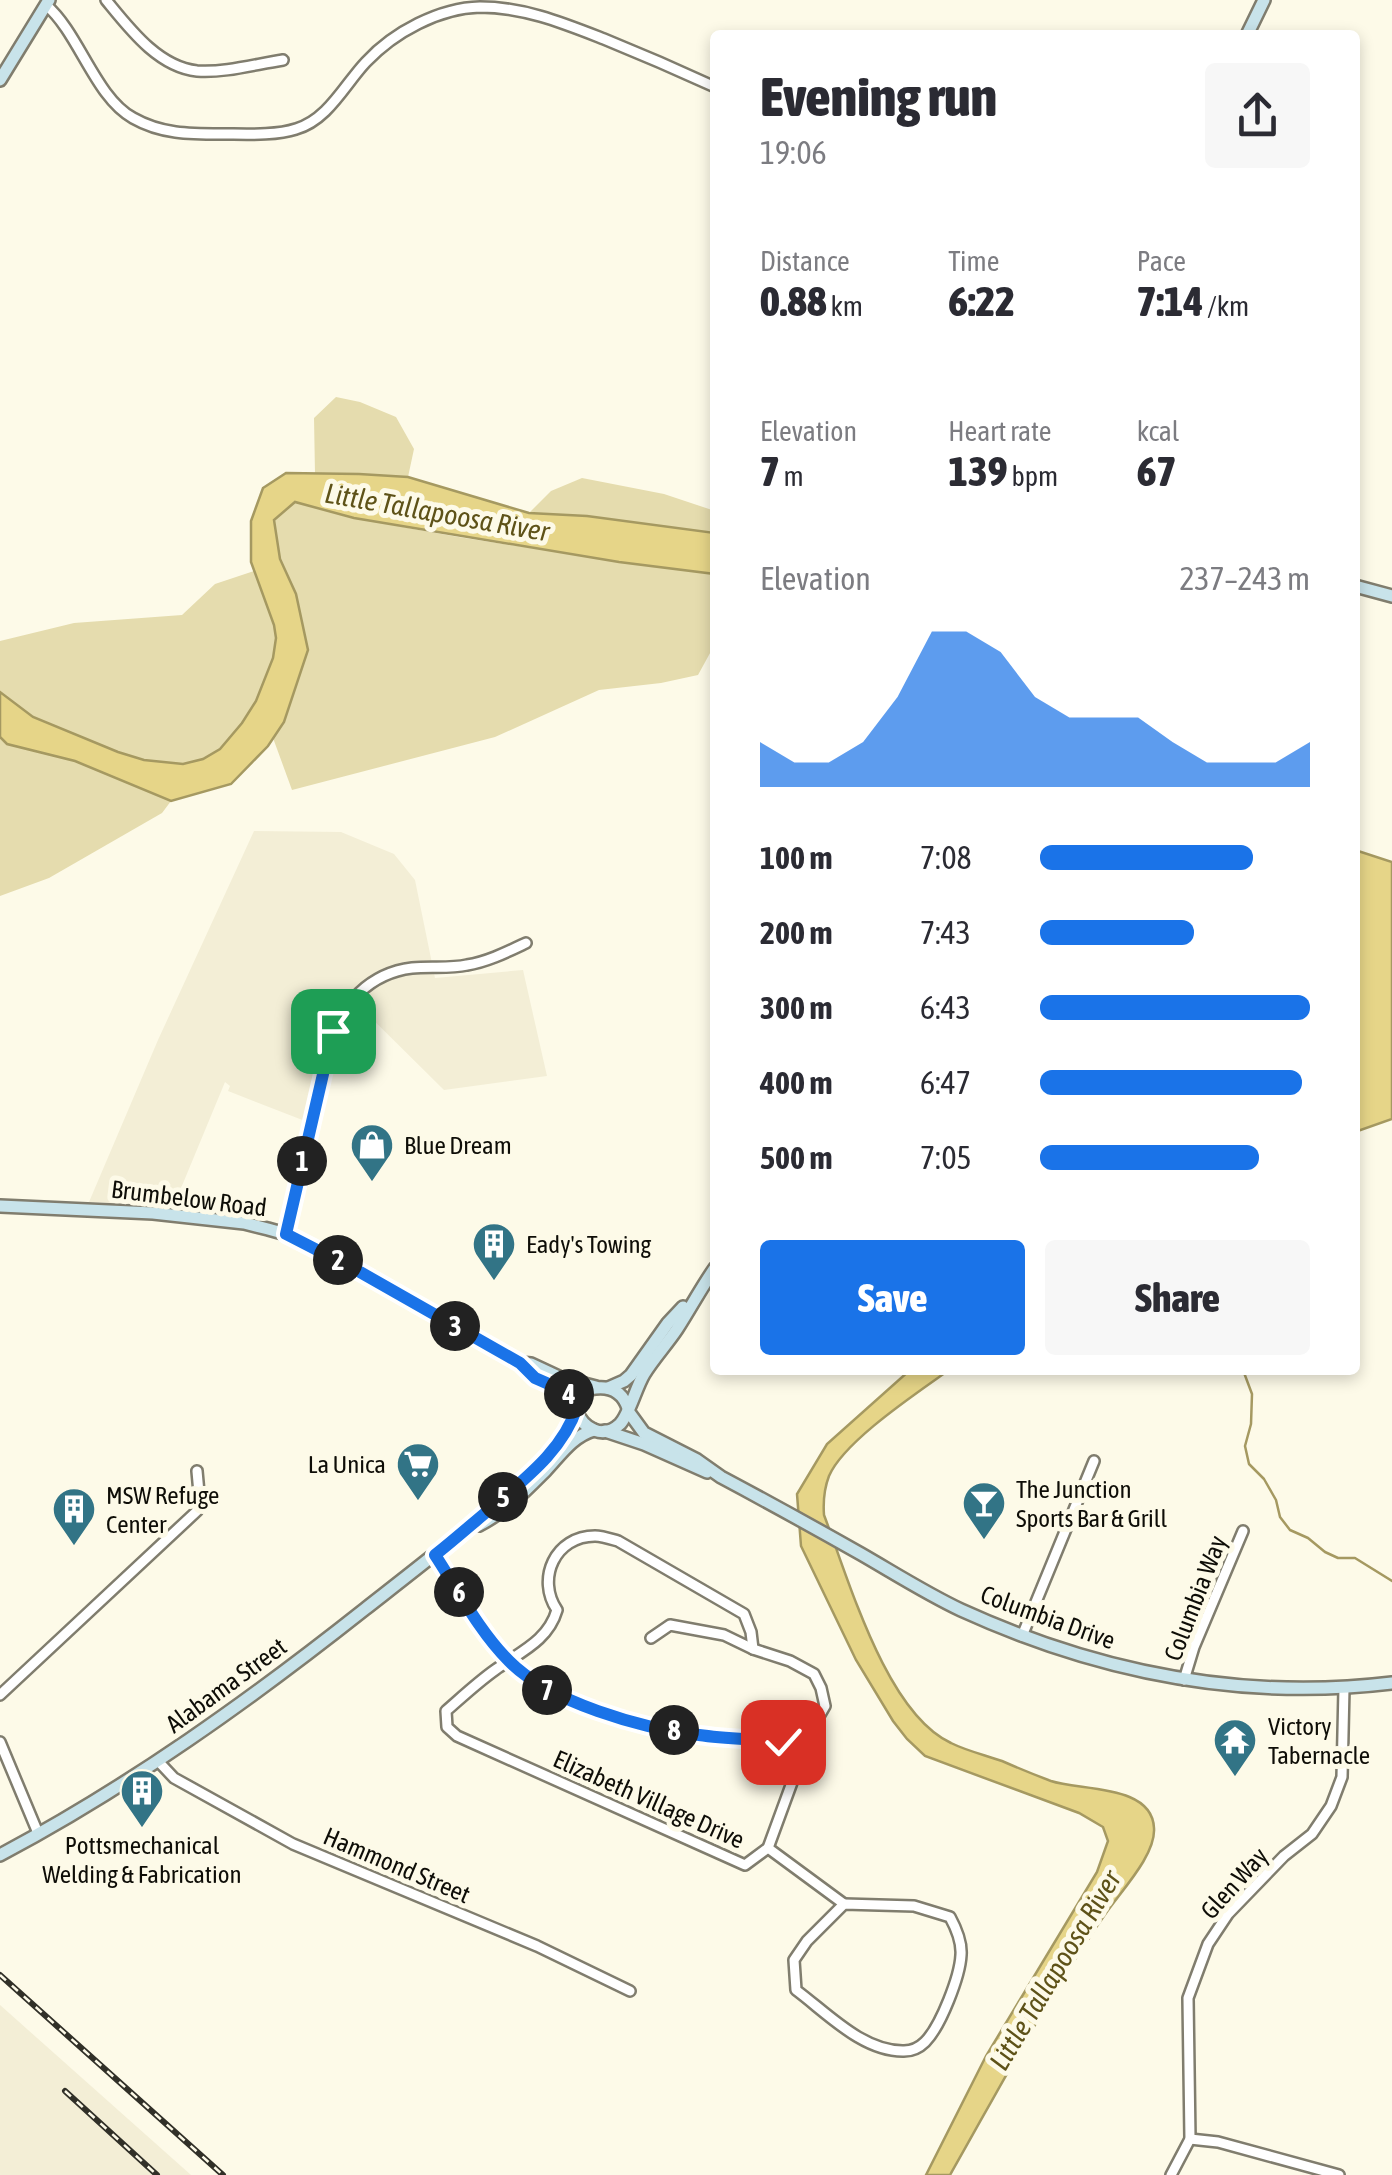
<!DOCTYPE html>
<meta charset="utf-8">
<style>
body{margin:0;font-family:"Asap Condensed",sans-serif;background:#f7f7f7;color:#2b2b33;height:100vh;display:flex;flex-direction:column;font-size:38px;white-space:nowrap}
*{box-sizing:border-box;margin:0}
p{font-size:32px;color:#7c7c81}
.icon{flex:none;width:55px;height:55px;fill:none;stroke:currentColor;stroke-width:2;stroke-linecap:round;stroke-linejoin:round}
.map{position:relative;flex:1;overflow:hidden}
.side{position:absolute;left:710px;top:30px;width:650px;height:1345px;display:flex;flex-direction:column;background:#fff;border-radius:10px;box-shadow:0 5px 15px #0003}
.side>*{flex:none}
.pin{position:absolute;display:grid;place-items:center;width:85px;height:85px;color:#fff;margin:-42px;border-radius:20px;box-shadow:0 5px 15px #0006}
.km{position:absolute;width:50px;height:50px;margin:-25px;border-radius:50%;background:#222;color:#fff;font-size:28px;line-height:50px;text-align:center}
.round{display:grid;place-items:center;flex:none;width:105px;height:105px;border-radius:10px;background:#f7f7f7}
.summary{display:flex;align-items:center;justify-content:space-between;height:170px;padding:0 50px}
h1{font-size:55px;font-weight:800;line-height:75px}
.metrics{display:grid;grid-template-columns:repeat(3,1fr);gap:15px;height:170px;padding:10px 50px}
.metrics div{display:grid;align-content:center}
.metrics b{font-size:42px;font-weight:800}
.metrics small{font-size:28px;font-weight:400}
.metrics p{font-size:28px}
.chart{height:280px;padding:20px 50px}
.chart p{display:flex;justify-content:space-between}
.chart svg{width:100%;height:180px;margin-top:10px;fill:#1a73e8;opacity:.7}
.action{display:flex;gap:20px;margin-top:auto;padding:20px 50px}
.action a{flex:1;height:115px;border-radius:10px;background:#1a73e8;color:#fff;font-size:40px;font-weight:800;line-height:115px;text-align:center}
.action a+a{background:#f7f7f7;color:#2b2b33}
ul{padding:0 50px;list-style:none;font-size:32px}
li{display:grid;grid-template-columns:160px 120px 1fr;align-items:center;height:75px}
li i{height:25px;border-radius:12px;background:#1a73e8}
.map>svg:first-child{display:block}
.built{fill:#f3eed6}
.green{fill:#e5dcae}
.water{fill:#e6d588;stroke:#a59961;stroke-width:2.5}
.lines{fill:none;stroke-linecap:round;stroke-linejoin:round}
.stream{stroke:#a59961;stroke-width:2.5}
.street-casing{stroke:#807d6e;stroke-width:14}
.secondary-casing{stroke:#807d6e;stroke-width:16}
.street{stroke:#fff;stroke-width:9}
.secondary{stroke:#c8e3ea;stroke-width:11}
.rail-casing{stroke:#313028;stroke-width:6}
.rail{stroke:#fdfae8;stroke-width:2.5;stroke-dasharray:8;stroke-linecap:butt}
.route-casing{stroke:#fff;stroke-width:20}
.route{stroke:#1a73e8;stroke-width:12}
.labels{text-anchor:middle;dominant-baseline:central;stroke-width:10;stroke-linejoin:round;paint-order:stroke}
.poi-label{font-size:25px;fill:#0e0d07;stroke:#fdfae8;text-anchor:start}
.street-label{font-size:25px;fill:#0e0d07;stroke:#fdfae8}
.water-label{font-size:28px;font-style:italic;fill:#5e5218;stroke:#fdfae8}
</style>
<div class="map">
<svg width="1392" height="2175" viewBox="0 0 1392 2175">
<rect width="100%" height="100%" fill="#fdfae8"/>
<g class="built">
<path d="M 254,831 L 341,832 L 394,854 L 415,880 L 435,978 L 523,970 L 547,1076 L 444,1090 L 348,995 L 336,1008 L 326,1030 L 305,1121 L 228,1091 L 230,1086 L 225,1082 L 174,1205 L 89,1202 L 158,1040 Z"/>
<path d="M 0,2005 L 191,2175 L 0,2175 Z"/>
</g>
<g class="green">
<path d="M 336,397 L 360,402 L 396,417 L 414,449 L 408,477 L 359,474 L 315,474 L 314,418 Z"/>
<path d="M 582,478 L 664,494 L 715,511 L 715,533 L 529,513 L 551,491 Z"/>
<path d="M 295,502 C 432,540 575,552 715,574 L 715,644 L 698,675 L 661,683 L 599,690 L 495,737 L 292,790 L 273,738 L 284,722 L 296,594 L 280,559 L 274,520 Z"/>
<path d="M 254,571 C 259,588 268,604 273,621 C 282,654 265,687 248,715 C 236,733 220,753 198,761 C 157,775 110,749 73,733 C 59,728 44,723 31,715 C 20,708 10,700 0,692 L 0,641 L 74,623 L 182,615 L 215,584 Z"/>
<path d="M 0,737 L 7,744 L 75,761 L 171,801 L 162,813 L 49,878 L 0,896 Z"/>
</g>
<g class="water">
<path d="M 286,473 L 359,474 L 408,477 L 529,513 L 587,516 L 715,533 L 715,574 L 619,562 L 354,518 L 295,502 L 274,520 L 280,559 L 296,594 L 308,650 L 284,722 L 268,746 L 231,784 L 171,801 L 75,761 L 7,744 L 0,737 L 0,692 L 33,717 L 118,752 L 144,760 L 183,764 L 203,759 L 220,749 L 242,723 L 256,701 L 273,658 L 276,638 L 274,625 L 251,562 L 251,521 L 263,488 Z"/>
<path d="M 1355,850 L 1392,862 L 1392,1119 L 1355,1132 Z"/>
<path d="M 910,1370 L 949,1370 C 917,1393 844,1441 829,1476 C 824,1489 823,1501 824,1515 C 849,1580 886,1713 951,1743 C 967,1751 985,1755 1002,1761 C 1018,1768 1035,1775 1051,1781 C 1080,1791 1152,1784 1154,1828 C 1156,1855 1121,1891 1106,1913 C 1048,1996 1000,2087 950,2175 L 926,2175 L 986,2056 L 1097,1872 L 1108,1841 L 1103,1827 L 1079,1813 L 925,1756 L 907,1739 L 893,1721 L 856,1660 L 801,1546 L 797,1494 L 827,1444 Z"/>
</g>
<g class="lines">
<path class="stream" d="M 1243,1370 L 1252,1394 L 1251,1424 L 1245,1446 L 1249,1464 L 1264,1479 L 1276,1500 L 1280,1517 L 1290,1530 L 1308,1538 L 1325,1552 L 1338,1558 L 1355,1558 L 1392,1581"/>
<g class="street-casing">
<g id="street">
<path d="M 106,0 C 129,28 158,67 197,71 C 225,73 256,64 283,60"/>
<path d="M 46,5 C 79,33 95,97 133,118 C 161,134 189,134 221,134 C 243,134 275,136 296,129 C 328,120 345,84 366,62 C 394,32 439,8 480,7 C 524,7 563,23 604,39 C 641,54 678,70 715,87"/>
<path d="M 286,1234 L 329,1043 C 341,1004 370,973 412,968 C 430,966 449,969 467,965 C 487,962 507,952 526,943"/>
<path d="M 435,1555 L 488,1637 L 509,1661 L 532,1682 L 566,1700 L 638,1722 L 696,1735 L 783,1742 L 796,1750"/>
<path d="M 1022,1636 L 1094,1461"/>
<path d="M 651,1638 L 670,1625 L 724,1635 L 753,1649 L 790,1661 L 814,1674 L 821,1688 L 825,1706 L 804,1742 L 796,1750"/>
<path d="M 753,1649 L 751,1632 L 744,1614 L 618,1541 C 611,1539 602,1536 595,1536 C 555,1536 536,1579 557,1610 C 548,1641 520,1652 495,1670 C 478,1682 462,1697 446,1711 L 447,1727 L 457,1736 L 745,1865 L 768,1848 L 794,1777 L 796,1750"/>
<path d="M 1184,1680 L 1194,1647 L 1243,1531"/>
<path d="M 0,1695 L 197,1511 L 200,1504 L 197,1471"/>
<path d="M 0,1742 L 38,1833"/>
<path d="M 158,1761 L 174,1778 L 293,1844 L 537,1946 L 630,1991"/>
<path d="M 768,1848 L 844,1904"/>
<path d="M 844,1904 L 914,1906 L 950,1917 C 956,1928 962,1942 961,1955 C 960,1976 941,2026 925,2042 C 920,2047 913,2051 904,2051 C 863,2052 827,2013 796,1990 L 794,1960 L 807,1941 Z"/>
<path d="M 1190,2139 L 1218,2142 L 1339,2175"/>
<path d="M 1171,2175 L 1190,2139 L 1188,1998 L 1208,1944 L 1228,1914 L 1284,1856 L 1312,1834 L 1331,1806 L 1342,1777 L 1344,1688"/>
</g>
</g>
<g class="secondary-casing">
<g id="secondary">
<path d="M 1247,35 L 1264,0"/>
<path d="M 0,80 L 49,0"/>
<path d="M 1355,586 L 1392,596"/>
<path d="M 0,1206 L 153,1213 L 244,1223 L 268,1229 L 286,1234 L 349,1266 L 520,1363 L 535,1377 L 567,1392 L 577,1407"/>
<path d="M 520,1363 L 531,1364 L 561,1378 L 596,1387"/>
<path d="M 608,1388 L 624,1381 L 631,1375 L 668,1323 L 683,1307"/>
<path d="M 576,1410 C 583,1429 603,1440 620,1424 C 629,1415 636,1387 644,1374 C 654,1358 667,1344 677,1329 C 690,1309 701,1288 715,1268"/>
<path d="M 628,1411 L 644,1433 L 697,1460 L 721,1477 C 768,1502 815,1528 861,1554 C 894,1573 927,1594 961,1610 C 1097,1672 1243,1701 1392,1683"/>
<path d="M 605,1431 L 644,1444 L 707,1472"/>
<path d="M 479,1525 C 505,1512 526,1490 546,1470 C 561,1454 573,1436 594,1430"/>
<path d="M 0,1855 C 130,1786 250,1700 365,1609 C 425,1562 485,1516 541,1464 C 551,1453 561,1441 568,1428 C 576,1414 578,1400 590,1389 C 608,1385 622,1390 628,1408"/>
</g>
</g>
<use href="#street" class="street"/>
<use href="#secondary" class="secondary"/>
<g class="rail-casing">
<g id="rail">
<path d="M 0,1975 L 223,2175"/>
<path d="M 65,2091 L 157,2175"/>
</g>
</g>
<use href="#rail" class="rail"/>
</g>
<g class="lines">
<g class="route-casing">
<path id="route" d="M 333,1031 L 286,1234 L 360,1272 L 520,1363 L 535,1378 L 567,1392 L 577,1407 C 563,1451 523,1480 490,1509 C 472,1524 454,1540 435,1555 C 458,1590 479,1631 509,1661 C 549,1702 643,1729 699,1735 C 727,1739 755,1739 783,1742"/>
</g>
<use href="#route" class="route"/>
</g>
<defs>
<g id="shop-pin" transform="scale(2.25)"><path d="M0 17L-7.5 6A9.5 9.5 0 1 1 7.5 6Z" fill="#327486" stroke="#fdfae8"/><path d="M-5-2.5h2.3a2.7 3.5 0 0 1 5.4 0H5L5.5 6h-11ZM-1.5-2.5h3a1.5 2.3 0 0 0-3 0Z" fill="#fff"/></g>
<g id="building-pin" transform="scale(2.25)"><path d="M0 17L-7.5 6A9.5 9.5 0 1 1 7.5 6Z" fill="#327486" stroke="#fdfae8"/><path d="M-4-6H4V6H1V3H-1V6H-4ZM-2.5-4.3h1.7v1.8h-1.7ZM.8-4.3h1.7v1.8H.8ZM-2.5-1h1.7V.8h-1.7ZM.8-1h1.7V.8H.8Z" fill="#fff"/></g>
<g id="supermarket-pin" transform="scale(2.25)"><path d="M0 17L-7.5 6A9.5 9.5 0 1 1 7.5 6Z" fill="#327486" stroke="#fdfae8"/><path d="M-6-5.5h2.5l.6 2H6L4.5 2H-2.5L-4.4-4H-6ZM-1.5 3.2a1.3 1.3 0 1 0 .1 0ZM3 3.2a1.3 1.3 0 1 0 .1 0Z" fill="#fff"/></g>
<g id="bar-pin" transform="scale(2.25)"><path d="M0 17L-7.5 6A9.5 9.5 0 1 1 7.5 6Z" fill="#327486" stroke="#fdfae8"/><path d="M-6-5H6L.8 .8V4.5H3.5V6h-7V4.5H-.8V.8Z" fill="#fff"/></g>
<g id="temple-pin" transform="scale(2.25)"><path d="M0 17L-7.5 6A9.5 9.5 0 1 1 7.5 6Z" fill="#327486" stroke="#fdfae8"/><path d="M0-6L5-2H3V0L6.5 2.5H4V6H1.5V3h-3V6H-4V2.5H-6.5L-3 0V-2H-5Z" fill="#fff"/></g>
</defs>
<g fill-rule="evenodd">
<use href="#shop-pin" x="372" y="1145"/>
<use href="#building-pin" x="494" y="1244"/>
<use href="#supermarket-pin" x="418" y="1464"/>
<use href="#bar-pin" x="984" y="1503"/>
<use href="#building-pin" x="74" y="1509"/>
<use href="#temple-pin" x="1235" y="1740"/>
<use href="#building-pin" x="142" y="1791"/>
</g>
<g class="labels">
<g class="poi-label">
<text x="404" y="1145">Blue Dream</text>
<text x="526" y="1244">Eady's Towing</text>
<text x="386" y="1464" text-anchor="end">La Unica</text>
<text x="1016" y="1489">The Junction<tspan x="1016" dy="29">Sports Bar &amp; Grill</tspan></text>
<text x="106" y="1495">MSW Refuge<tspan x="106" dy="29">Center</tspan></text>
<text x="1268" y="1726">Victory<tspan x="1268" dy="29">Tabernacle</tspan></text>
<text x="142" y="1845" text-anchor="middle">Pottsmechanical<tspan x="142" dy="29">Welding &amp; Fabrication</tspan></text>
</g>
<g class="street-label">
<text transform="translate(189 1198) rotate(7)">Brumbelow Road</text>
<text transform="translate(1195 1598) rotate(-69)">Columbia Way</text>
<text transform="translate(1048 1617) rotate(20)">Columbia Drive</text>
<text transform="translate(226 1685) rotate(-36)">Alabama Street</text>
<text transform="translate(649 1799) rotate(24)">Elizabeth Village Drive</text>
<text transform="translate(397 1865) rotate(23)">Hammond Street</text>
<text transform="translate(1234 1883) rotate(-48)">Glen Way</text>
</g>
<g class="water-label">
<text transform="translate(437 512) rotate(10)">Little Tallapoosa River</text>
<text transform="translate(1055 1970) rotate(-59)">Little Tallapoosa River</text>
</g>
</g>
</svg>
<div class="pin" style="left:333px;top:1031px;background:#1e9e55"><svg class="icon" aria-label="arrive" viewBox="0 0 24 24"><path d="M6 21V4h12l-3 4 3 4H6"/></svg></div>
<div class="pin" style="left:783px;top:1742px;background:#d93025"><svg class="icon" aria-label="check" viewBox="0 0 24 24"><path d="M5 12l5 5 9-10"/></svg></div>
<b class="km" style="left:302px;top:1161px">1</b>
<b class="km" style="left:338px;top:1260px">2</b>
<b class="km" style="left:455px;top:1326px">3</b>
<b class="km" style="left:569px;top:1394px">4</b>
<b class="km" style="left:503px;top:1497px">5</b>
<b class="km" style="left:459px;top:1592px">6</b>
<b class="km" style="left:547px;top:1690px">7</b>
<b class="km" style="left:674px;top:1730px">8</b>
<section class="side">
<div class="summary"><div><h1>Evening run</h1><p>19:06</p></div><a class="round"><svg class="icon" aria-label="share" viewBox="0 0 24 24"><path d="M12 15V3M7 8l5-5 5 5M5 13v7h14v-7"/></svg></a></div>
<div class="metrics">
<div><p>Distance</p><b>0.88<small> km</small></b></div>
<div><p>Time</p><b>6:22</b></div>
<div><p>Pace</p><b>7:14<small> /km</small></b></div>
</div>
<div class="metrics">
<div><p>Elevation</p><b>7<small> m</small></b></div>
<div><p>Heart rate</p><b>139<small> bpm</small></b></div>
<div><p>kcal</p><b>67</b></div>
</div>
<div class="chart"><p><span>Elevation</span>237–243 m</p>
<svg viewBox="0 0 160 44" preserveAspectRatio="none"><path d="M0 44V33L10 38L20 38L30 33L40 22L50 6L60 6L70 11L80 22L90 27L100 27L110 27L120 33L130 38L140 38L150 38L160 33V44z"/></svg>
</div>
<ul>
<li><b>100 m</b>7:08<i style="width:79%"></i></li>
<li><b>200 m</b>7:43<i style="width:57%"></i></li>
<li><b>300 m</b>6:43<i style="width:100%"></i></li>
<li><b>400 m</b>6:47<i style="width:97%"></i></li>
<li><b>500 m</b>7:05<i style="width:81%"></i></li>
</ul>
<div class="action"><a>Save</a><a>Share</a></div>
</section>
</div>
